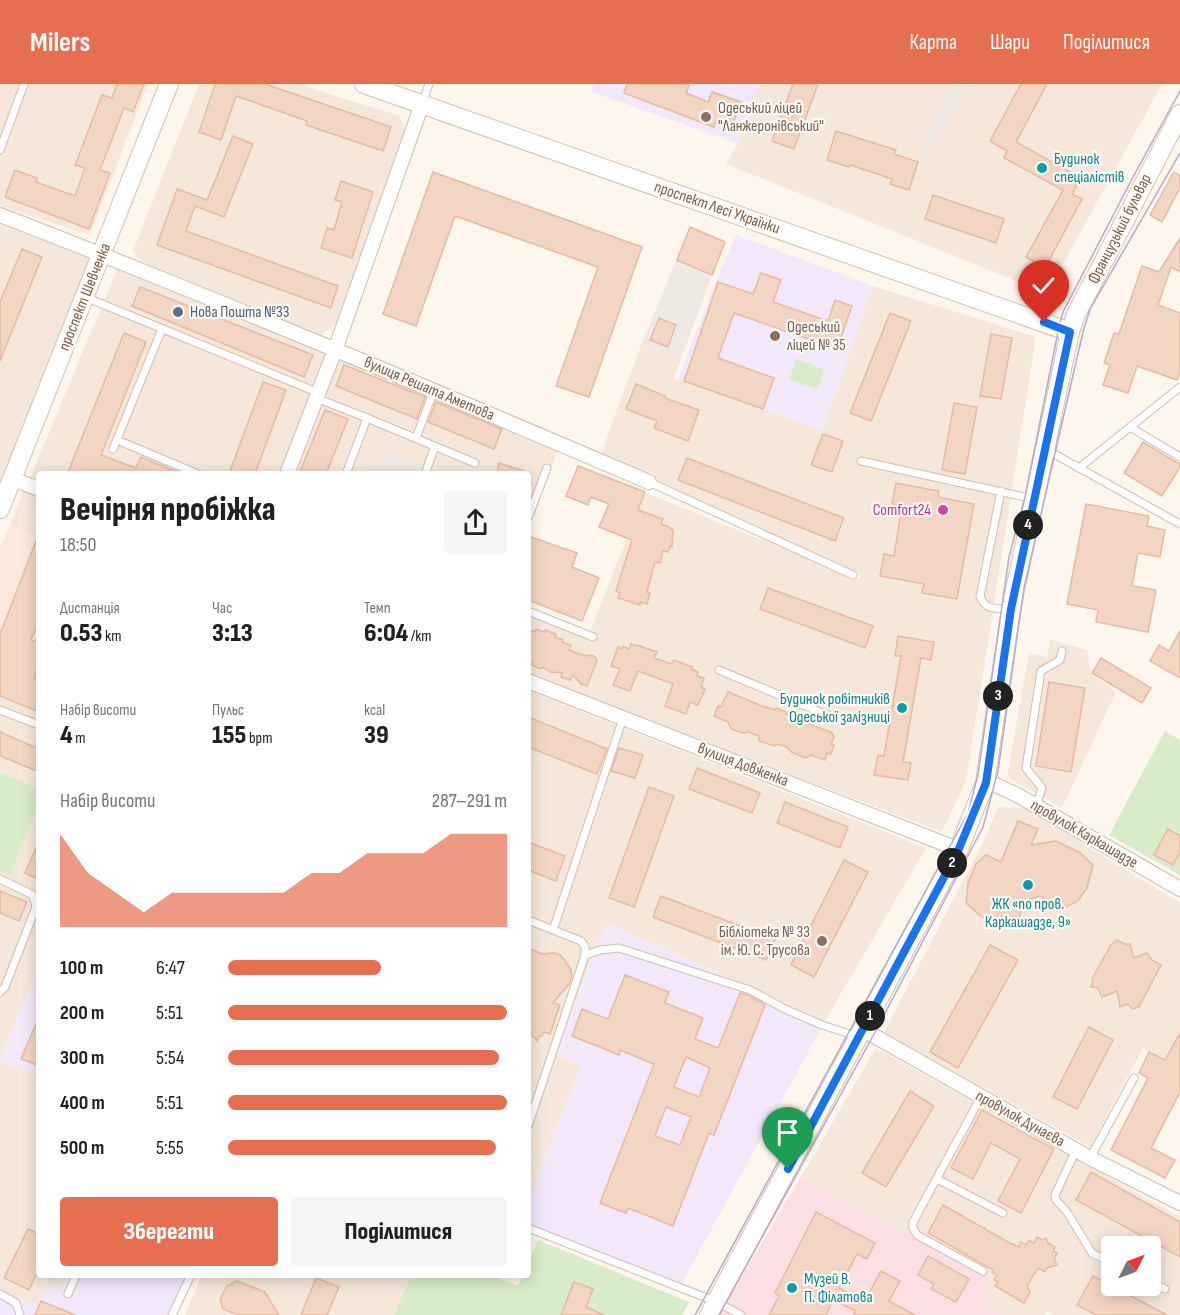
<!DOCTYPE html>
<html lang="uk">
<meta charset="utf-8">
<style>
body{margin:0;font-family:"Sofia Sans Condensed",sans-serif;background:#f6f6f6;color:#202124;height:100vh;display:flex;flex-direction:column;font-size:22px;white-space:nowrap}
*{box-sizing:border-box;margin:0}
p{font-size:20px;color:#757577}
.icon{flex:none;width:33px;height:33px;fill:none;stroke:currentColor;stroke-width:2;stroke-linecap:round;stroke-linejoin:round}
.map{position:relative;flex:1;overflow:hidden}
.sheet{position:absolute;left:36px;top:387px;width:495px;height:807px;display:flex;flex-direction:column;background:#fff;border-radius:6px;box-shadow:0 3px 15px #0003}
.sheet>*{flex:none}
.needle{width:39px;rotate:48deg}
.controls{position:absolute;left:1101px;top:1152px;display:grid;gap:12px}
.controls a{display:grid;place-items:center;width:60px;height:60px;border-radius:6px;background:#fff;box-shadow:0 3px 15px #0003;font-size:30px}
.pin{position:absolute;display:grid;place-items:center;width:51px;height:51px;color:#fff;margin:-62px -26px;border-radius:50% 50% 50% 0;rotate:-45deg;box-shadow:0 0 6px #0007}
.pin .icon{rotate:45deg}
.km{position:absolute;width:30px;height:30px;margin:-15px;border-radius:50%;background:#222;color:#fff;font-size:16px;line-height:30px;text-align:center}
.round{display:grid;place-items:center;flex:none;width:63px;height:63px;border-radius:6px;background:#f6f6f6}
.overview{display:flex;align-items:center;justify-content:space-between;height:102px;padding:0 24px}
h1{font-size:33px;font-weight:800;line-height:45px}
.figures{display:grid;grid-template-columns:repeat(3,1fr);gap:9px;height:102px;padding:6px 24px}
.figures div{display:grid;align-content:center}
.figures b{font-size:26px;font-weight:800}
.figures small{font-size:16px;font-weight:400}
.figures p{font-size:16px}
.chart{height:168px;padding:12px 24px}
.chart p{display:flex;justify-content:space-between}
.chart svg{width:100%;height:108px;margin-top:6px;fill:#e76f51;opacity:.7}
.action{display:flex;gap:12px;margin-top:auto;padding:12px 24px}
.action a{flex:1;height:69px;border-radius:6px;background:#e76f51;color:#fff;font-size:24px;font-weight:800;line-height:69px;text-align:center}
.action a+a{background:#f6f6f6;color:#202124}
ul{padding:0 24px;list-style:none;font-size:20px}
li{display:grid;grid-template-columns:96px 72px 1fr;align-items:center;height:45px}
li i{height:15px;border-radius:8px;background:#e76f51}
header{display:flex;align-items:center;gap:36px;box-sizing:border-box;height:84px;padding:0 30px;background:#e76f51;color:#fff}
header strong{font-size:28px}
nav{display:flex;gap:33px;margin-inline-start:auto;font-size:21px}
.map>svg:first-child{display:block}
.residential{fill:#f5e8da;fill-rule:evenodd}
.commercial{fill:#fde8e0}
.industrial{fill:#efe9e4}
.education{fill:#f3e8fa}
.medical{fill:#fbdfe3}
.green{fill:#d8ecc9}
.building{fill:#f3d5c3;stroke:#e6bba3;stroke-width:1.5;fill-rule:evenodd}
.lines{fill:none;stroke-linecap:round;stroke-linejoin:round}
.lane-casing{stroke:#d1beb0;stroke-width:9}
.street-casing{stroke:#d1beb0;stroke-width:16}
.secondary-casing{stroke:#d6c0b0;stroke-width:20}
.lane{stroke:#fff;stroke-width:7}
.street{stroke:#fff;stroke-width:14}
.secondary{stroke:#fff;stroke-width:18}
.tram{stroke:#b9a8c9;stroke-width:1.5}
.route-casing{stroke:#fff;stroke-width:12}
.route{stroke:#1a73e8;stroke-width:8}
.education-dot{fill:#8d6e63;stroke:#fffaf3;stroke-width:2}
.culture-dot{fill:#0f9aa8;stroke:#fffaf3;stroke-width:2}
.service-dot{fill:#5c6f8a;stroke:#fffaf3;stroke-width:2}
.hotel-dot{fill:#d1479c;stroke:#fffaf3;stroke-width:2}
.labels{text-anchor:middle;dominant-baseline:central;stroke-width:4.5;stroke-linejoin:round;paint-order:stroke}
.education-label{font-size:16px;fill:#785e54;stroke:#fffaf3;text-anchor:start}
.culture-label{font-size:16px;fill:#0d838f;stroke:#fffaf3;text-anchor:start}
.street-label{font-size:16px;fill:#7a5c4d;stroke:#fffaf3}
.service-label{font-size:16px;fill:#4e5e75;stroke:#fffaf3;text-anchor:start}
.hotel-label{font-size:16px;fill:#b23c85;stroke:#fffaf3;text-anchor:end}
</style>
<header>
<strong>Milers</strong>
<nav><a>Карта</a><a>Шари</a><a>Поділитися</a></nav>
</header>
<div class="map">
<svg width="1180" height="1231" viewBox="0 0 1180 1231">
<rect width="100%" height="100%" fill="#fdf6ec"/>
<g class="residential">
<path d="M 0,0 L 148,0 L 90,151 L 0,122 Z"/>
<path d="M 199,0 L 297,0 L 400,32 L 406,49 L 337,239 L 321,251 L 143,178 L 133,167 Z"/>
<path d="M 759,0 L 1162,0 L 1047,209 L 726,80 L 738,59 Z"/>
<path d="M 0,139 L 99,173 L 0,404 Z"/>
<path d="M 117,185 L 326,270 L 279,390 L 39,390 L 39,395 L 31,392 Z"/>
<path d="M 873,202 L 1036,253 L 966,697 L 942,748 L 528,591 L 528,529 L 589,551 L 616,481 L 646,409 L 859,495 L 860,491 L 601,373 L 609,347 L 642,259 L 681,275 L 674,294 L 822,346 Z"/>
<path d="M 336,270 L 559,360 L 552,382 L 528,436 L 528,390 L 290,390 Z"/>
<path d="M 25,404 L 39,409 L 39,455 L 10,441 Z"/>
<path d="M 1050,555 L 1087,566 L 1091,590 L 1116,608 L 1062,724 L 1007,693 L 1029,569 L 1047,573 Z"/>
<path d="M 0,576 L 39,592 L 39,882 L 0,975 Z"/>
<path d="M 528,606 L 926,764 L 825,937 L 606,839 L 555,970 L 581,981 L 538,1091 L 528,1121 Z"/>
<path d="M 998,723 L 1025,724 L 1180,819 L 1180,983 L 1143,964 L 1090,1063 L 884,948 L 981,763 Z"/>
<path d="M 876,964 L 1180,1133 L 1180,1231 L 1054,1231 L 1047,1227 L 1044,1231 L 1002,1231 L 986,1222 L 801,1093 ZM 1112,1162 L 1150,1162 L 1150,1202 L 1112,1202 Z"/>
<path d="M 0,977 L 39,993 L 39,1191 L 68,1191 L 61,1206 L 36,1222 L 0,1207 Z"/>
<path d="M 202,1191 L 411,1191 L 394,1231 L 185,1231 Z"/>
</g>
<path class="commercial" d="M 10,441 L 39,455 L 39,592 L 0,576 L 0,463 Z"/>
<g class="industrial">
<path d="M 953,0 L 966,0 L 928,72 L 918,66 Z"/>
<path d="M 690,143 L 725,158 L 712,191 L 681,275 L 642,259 Z"/>
<path d="M 387,367 L 422,381 L 419,390 L 378,390 Z"/>
</g>
<g class="education">
<path d="M 594,0 L 759,0 L 738,59 L 591,8 Z"/>
<path d="M 736,151 L 873,202 L 822,346 L 678,295 L 711,209 Z"/>
<path d="M 606,839 L 825,937 L 682,1199 L 528,1140 L 528,1121 L 538,1091 L 581,981 L 555,969 Z"/>
<path d="M 39,882 L 39,993 L 0,977 L 0,975 Z"/>
<path d="M 68,1191 L 186,1191 L 169,1231 L 0,1231 L 0,1207 L 36,1222 L 46,1200 L 61,1206 Z"/>
</g>
<path class="medical" d="M 801,1093 L 986,1192 L 989,1215 L 987,1222 L 1002,1231 L 719,1231 Z"/>
<g class="green">
<path d="M 796,275 L 824,285 L 818,305 L 789,296 Z"/>
<path d="M 1165,647 L 1180,656 L 1180,791 L 1109,751 Z"/>
<path d="M 0,689 L 39,705 L 39,719 L 10,791 L 0,787 Z"/>
<path d="M 538,1156 L 689,1218 L 682,1231 L 394,1231 L 411,1191 L 491,1191 L 518,1202 L 523,1191 L 528,1191 L 528,1180 Z"/>
</g>
<g class="building">
<path d="M 117,0 L 144,0 L 133,28 L 124,24 L 100,86 L 110,89 L 89,145 L 5,113 L 15,86 L 37,94 L 36,98 L 75,112 L 85,84 L 75,81 L 102,11 L 112,14 Z"/>
<path d="M 215,0 L 265,0 L 391,43 L 383,67 L 306,41 L 307,37 L 236,12 L 221,56 L 199,48 Z"/>
<path d="M 627,0 L 690,0 L 686,9 L 708,18 L 712,8 L 741,18 L 732,42 L 717,36 L 714,43 L 624,9 Z"/>
<path d="M 793,0 L 818,0 L 794,65 L 772,57 Z"/>
<path d="M 1021,0 L 1047,0 L 1016,58 L 1081,94 L 1072,110 L 1082,115 L 1045,184 L 1026,173 L 1063,106 L 1004,74 L 1007,67 L 990,57 Z"/>
<path d="M 836,47 L 896,66 L 894,70 L 918,78 L 909,106 L 890,100 L 892,95 L 850,81 L 849,83 L 827,76 Z"/>
<path d="M 233,52 L 253,60 L 224,133 L 195,122 L 186,147 L 338,202 L 331,224 L 157,161 L 177,105 L 207,116 Z"/>
<path d="M 433,88 L 642,163 L 589,313 L 556,302 L 598,183 L 455,132 L 416,242 L 383,230 Z"/>
<path d="M 1174,88 L 1180,92 L 1180,104 L 1162,138 L 1150,131 Z"/>
<path d="M 341,97 L 373,108 L 352,174 L 321,164 L 327,144 L 334,146 L 342,118 L 335,116 Z"/>
<path d="M 933,111 L 1004,135 L 996,159 L 925,135 Z"/>
<path d="M 690,143 L 725,158 L 712,191 L 677,176 Z"/>
<path d="M 1180,154 L 1180,188 L 1171,183 L 1158,221 L 1180,229 L 1180,288 L 1177,296 L 1137,282 L 1128,309 L 1103,301 L 1110,281 L 1104,279 L 1114,249 L 1119,250 L 1142,182 L 1159,188 Z"/>
<path d="M 22,165 L 42,173 L 0,277 L 0,218 Z"/>
<path d="M 761,189 L 781,196 L 773,218 L 828,237 L 835,216 L 852,222 L 837,265 L 734,229 L 718,274 L 774,294 L 763,325 L 684,297 L 718,198 L 753,210 Z"/>
<path d="M 140,203 L 313,271 L 304,293 L 132,222 Z"/>
<path d="M 890,229 L 911,237 L 871,337 L 850,329 Z"/>
<path d="M 659,234 L 676,241 L 668,263 L 650,256 Z"/>
<path d="M 124,249 L 146,258 L 101,371 L 136,384 L 141,373 L 182,390 L 74,390 L 68,388 Z"/>
<path d="M 991,250 L 1012,254 L 1001,315 L 980,312 Z"/>
<path d="M 344,281 L 425,313 L 417,335 L 336,302 Z"/>
<path d="M 263,298 L 286,306 L 255,390 L 229,390 Z"/>
<path d="M 636,300 L 665,312 L 665,314 L 699,326 L 688,357 L 654,344 L 657,337 L 626,325 Z"/>
<path d="M 436,318 L 502,345 L 494,365 L 428,338 Z"/>
<path d="M 954,319 L 977,323 L 965,390 L 942,386 Z"/>
<path d="M 325,326 L 348,335 L 326,390 L 299,390 Z"/>
<path d="M 823,350 L 843,357 L 832,388 L 811,381 Z"/>
<path d="M 1143,358 L 1180,380 L 1180,383 L 1162,412 L 1124,389 Z"/>
<path d="M 687,374 L 844,434 L 835,457 L 678,396 Z"/>
<path d="M 499,379 L 527,388 L 526,390 L 497,390 Z"/>
<path d="M 578,382 L 645,408 L 638,426 L 663,435 L 661,440 L 669,443 L 673,446 L 672,463 L 670,462 L 668,468 L 663,467 L 660,479 L 655,478 L 647,508 L 650,509 L 647,520 L 640,518 L 640,521 L 618,514 L 620,509 L 616,507 L 632,456 L 599,443 L 609,420 L 591,413 L 588,421 L 566,412 Z"/>
<path d="M 896,399 L 939,407 L 938,413 L 974,420 L 957,515 L 922,509 L 924,500 L 880,492 L 884,470 L 894,472 L 902,422 L 892,420 Z"/>
<path d="M 1086,420 L 1149,432 L 1147,442 L 1165,446 L 1160,473 L 1138,469 L 1132,502 L 1156,506 L 1148,548 L 1096,538 L 1098,526 L 1067,520 Z"/>
<path d="M 38,452 L 39,536 L 31,556 L 39,559 L 39,581 L 34,594 L 39,596 L 39,628 L 0,612 L 0,550 Z"/>
<path d="M 528,452 L 577,469 L 572,483 L 599,494 L 582,537 L 528,516 Z"/>
<path d="M 768,504 L 873,542 L 865,564 L 760,525 Z"/>
<path d="M 528,545 L 535,548 L 536,545 L 544,548 L 545,546 L 556,550 L 555,553 L 563,556 L 562,558 L 571,561 L 569,566 L 586,572 L 592,571 L 595,573 L 597,576 L 587,602 L 581,600 L 573,591 L 570,596 L 561,593 L 562,589 L 551,588 L 542,583 L 541,585 L 532,581 L 533,578 L 528,576 Z"/>
<path d="M 1180,547 L 1180,594 L 1150,577 L 1159,561 L 1169,567 Z"/>
<path d="M 898,552 L 934,558 L 931,576 L 921,574 L 903,678 L 911,679 L 908,696 L 874,691 L 878,671 L 884,672 L 901,572 L 895,572 Z"/>
<path d="M 631,560 L 637,562 L 637,561 L 657,568 L 654,574 L 672,580 L 674,576 L 692,583 L 691,585 L 698,588 L 697,592 L 704,594 L 701,603 L 705,605 L 698,621 L 690,618 L 686,630 L 665,622 L 673,600 L 638,587 L 630,607 L 613,601 L 620,585 L 611,582 L 618,563 L 622,565 L 623,562 L 629,565 Z"/>
<path d="M 1101,574 L 1151,604 L 1142,619 L 1092,589 Z"/>
<path d="M 1049,598 L 1085,604 L 1071,688 L 1036,682 Z"/>
<path d="M 728,608 L 767,624 L 767,623 L 775,626 L 776,624 L 786,628 L 786,630 L 792,632 L 792,634 L 831,648 L 834,653 L 831,660 L 834,661 L 831,670 L 827,669 L 825,676 L 811,671 L 805,674 L 791,668 L 787,663 L 778,660 L 774,662 L 759,657 L 759,652 L 748,648 L 743,649 L 731,645 L 728,638 L 714,632 L 718,622 L 721,623 Z"/>
<path d="M 528,633 L 607,665 L 597,690 L 528,663 Z"/>
<path d="M 0,648 L 39,665 L 39,688 L 0,672 Z"/>
<path d="M 619,664 L 643,671 L 635,694 L 611,687 Z"/>
<path d="M 697,684 L 760,709 L 752,729 L 689,705 Z"/>
<path d="M 649,703 L 674,712 L 634,823 L 609,814 Z"/>
<path d="M 785,718 L 848,743 L 840,764 L 777,739 Z"/>
<path d="M 1018,737 L 1038,745 L 1031,761 L 1056,757 L 1079,768 L 1093,781 L 1087,804 L 1078,817 L 1062,825 L 1048,818 L 1041,812 L 1029,815 L 1021,827 L 1017,842 L 1000,843 L 979,831 L 966,819 L 968,799 L 976,780 L 986,771 L 1001,778 Z"/>
<path d="M 1168,745 L 1180,752 L 1180,768 L 1173,781 L 1154,771 Z"/>
<path d="M 39,757 L 39,795 L 25,789 Z"/>
<path d="M 528,758 L 565,772 L 556,797 L 528,786 Z"/>
<path d="M 844,776 L 868,788 L 814,893 L 791,881 Z"/>
<path d="M 0,807 L 27,818 L 19,837 L 0,829 Z"/>
<path d="M 661,812 L 775,855 L 766,876 L 653,833 Z"/>
<path d="M 1117,856 L 1124,860 L 1130,860 L 1134,874 L 1147,869 L 1152,876 L 1161,881 L 1139,923 L 1133,925 L 1127,920 L 1120,923 L 1117,907 L 1102,913 L 1098,904 L 1091,903 L 1093,896 L 1092,895 L 1111,861 Z"/>
<path d="M 990,861 L 1018,876 L 958,984 L 930,968 Z"/>
<path d="M 528,864 L 542,870 L 554,869 L 560,871 L 564,875 L 571,886 L 572,893 L 569,900 L 553,919 L 560,921 L 550,950 L 544,948 L 542,952 L 539,952 L 537,957 L 531,950 L 528,949 Z"/>
<path d="M 625,891 L 669,908 L 665,919 L 703,934 L 695,955 L 718,964 L 740,909 L 748,911 L 765,921 L 714,1051 L 709,1049 L 673,1142 L 628,1124 L 626,1129 L 600,1119 L 654,980 L 620,966 L 619,971 L 572,952 L 582,925 L 608,935 ZM 686,973 L 710,984 L 699,1013 L 674,1003 ZM 666,1023 L 691,1033 L 680,1061 L 655,1052 Z"/>
<path d="M 39,933 L 39,982 L 21,975 Z"/>
<path d="M 1089,943 L 1113,956 L 1077,1025 L 1053,1013 Z"/>
<path d="M 1180,949 L 1180,1008 L 1151,1064 L 1175,1076 L 1165,1094 L 1111,1066 L 1148,994 L 1139,989 L 1149,968 L 1165,976 Z"/>
<path d="M 910,1007 L 934,1022 L 886,1103 L 862,1089 Z"/>
<path d="M 982,1026 L 1054,1065 L 1021,1129 L 998,1117 L 1020,1075 L 991,1059 L 973,1095 L 951,1084 Z"/>
<path d="M 1091,1088 L 1180,1138 L 1180,1173 L 1076,1116 Z"/>
<path d="M 943,1121 L 1013,1161 L 1013,1160 L 1019,1163 L 1021,1158 L 1026,1161 L 1029,1156 L 1034,1159 L 1037,1153 L 1042,1156 L 1046,1154 L 1048,1159 L 1055,1163 L 1053,1167 L 1057,1169 L 1054,1175 L 1057,1181 L 1047,1184 L 1045,1188 L 1038,1184 L 1027,1202 L 1030,1208 L 1024,1219 L 995,1202 L 998,1198 L 994,1196 L 997,1191 L 992,1188 L 993,1186 L 928,1149 Z"/>
<path d="M 816,1128 L 875,1159 L 867,1175 L 857,1170 L 839,1204 L 858,1214 L 862,1206 L 869,1209 L 881,1187 L 900,1197 L 889,1217 L 915,1231 L 853,1231 L 856,1227 L 833,1216 L 826,1231 L 769,1231 L 779,1212 L 775,1209 Z"/>
<path d="M 28,1145 L 39,1150 L 39,1184 L 29,1206 L 4,1194 Z"/>
<path d="M 928,1172 L 969,1195 L 956,1218 L 931,1205 L 934,1200 L 918,1191 Z"/>
<path d="M 1093,1192 L 1167,1231 L 1096,1231 L 1077,1221 Z"/>
<path d="M 316,1194 L 339,1203 L 327,1231 L 301,1231 Z"/>
<path d="M 237,1197 L 265,1208 L 279,1231 L 239,1231 L 223,1225 L 220,1215 L 227,1202 Z"/>
<path d="M 574,1198 L 593,1205 L 586,1223 L 604,1231 L 561,1231 Z"/>
<path d="M 41,1217 L 75,1231 L 35,1231 Z"/>
</g>
<g class="lines">
<g class="lane-casing">
<g id="lane">
<path d="M 422,20 L 429,0"/>
<path d="M 0,66 L 24,0"/>
<path d="M 85,213 L 319,309"/>
<path d="M 316,314 L 367,334 L 346,390"/>
<path d="M 367,334 L 475,379"/>
<path d="M 1130,343 L 1180,373"/>
<path d="M 416,354 L 434,306"/>
<path d="M 117,356 L 198,390"/>
<path d="M 113,365 L 162,245"/>
<path d="M 1047,366 L 1180,440"/>
<path d="M 861,377 L 1034,415"/>
<path d="M 1079,384 L 1180,303"/>
<path d="M 425,390 L 435,362"/>
<path d="M 649,398 L 853,491"/>
<path d="M 1001,407 L 980,513 C 987,527 995,524 1009,525"/>
<path d="M 528,434 L 547,384"/>
<path d="M 528,527 L 593,553"/>
<path d="M 719,586 L 832,633"/>
<path d="M 0,626 L 39,641"/>
<path d="M 1036,722 L 1042,704 L 1026,684 L 1041,587 L 1060,576 L 1062,567"/>
<path d="M 0,795 L 33,811 L 36,823 L 5,903 L 0,908"/>
<path d="M 528,836 L 581,857 L 585,863 L 585,871 L 528,1042"/>
<path d="M 553,846 L 623,634"/>
<path d="M 585,871 L 600,866 L 619,864 L 750,906 L 785,925 L 822,941 L 856,952"/>
<path d="M 981,1013 L 913,1138 L 913,1144 L 917,1151 L 983,1187"/>
<path d="M 1076,1066 L 1055,1111 L 1056,1116 L 1067,1128 L 1092,1169 L 1112,1179"/>
<path d="M 1090,1074 L 1134,994"/>
<path d="M 937,1095 L 1003,1129"/>
<path d="M 528,1144 L 717,1218 L 741,1231"/>
<path d="M 1150,1198 L 1165,1205"/>
<path d="M 0,1210 L 16,1219 L 20,1231"/>
<path d="M 68,1210 L 76,1191"/>
<path d="M 172,1231 L 191,1191"/>
</g>
</g>
<g class="street-casing">
<g id="street">
<path d="M 0,131 C 218,215 434,306 649,398"/>
<path d="M 287,390 L 335,266 L 422,20"/>
<path d="M 13,395 L 39,405"/>
<path d="M 528,597 L 950,762 L 958,767"/>
<path d="M 985,699 L 996,701 L 1019,712 L 1180,805"/>
<path d="M 862,945 L 1090,1074 L 1180,1119"/>
</g>
</g>
<g class="secondary-casing">
<g id="secondary">
<path d="M 364,0 L 1070,248"/>
<path d="M 0,425 L 169,0"/>
<path d="M 709,1231 L 958,767 L 985,699 L 1011,525 L 1070,248 L 1076,230 L 1095,194 L 1180,30"/>
</g>
</g>
<use href="#lane" class="lane"/>
<use href="#street" class="street"/>
<use href="#secondary" class="secondary"/>
<g class="tram">
<path d="M 695,1231 L 968,729 L 978,691 L 1009,473 L 1025,413 L 1059,243 L 1063,228 L 1132,95 L 1180,7"/>
<path d="M 719,1231 L 873,952 L 983,743 L 998,687 L 1024,504 L 1083,248 L 1090,225 L 1180,69"/>
</g>
</g>
<g class="lines">
<g class="route-casing">
<path id="route" d="M 788,1085 L 958,767 L 986,699 L 1011,525 L 1070,248 L 1044,238"/>
</g>
<use href="#route" class="route"/>
</g>
<g class="education-dot">
<circle cx="706" cy="33" r="6"/>
<circle cx="775" cy="252" r="6"/>
<circle cx="822" cy="857" r="6"/>
</g>
<g class="culture-dot">
<circle cx="1042" cy="84" r="6"/>
<circle cx="902" cy="624" r="6"/>
<circle cx="1028" cy="801" r="6"/>
<circle cx="792" cy="1204" r="6"/>
</g>
<circle class="service-dot" cx="178" cy="228" r="6"/>
<circle class="hotel-dot" cx="943" cy="426" r="6"/>
<g class="labels">
<g class="education-label">
<text x="718" y="24">Одеський ліцей<tspan x="718" dy="18">"Ланжеронівський"</tspan></text>
<text x="787" y="243">Одеський<tspan x="787" dy="18">ліцей № 35</tspan></text>
<text x="810" y="848" text-anchor="end">Бібліотека № 33<tspan x="810" dy="18">ім. Ю. С. Трусова</tspan></text>
</g>
<g class="culture-label">
<text x="1054" y="75">Будинок<tspan x="1054" dy="18">спеціалістів</tspan></text>
<text x="890" y="615" text-anchor="end">Будинок робітників<tspan x="890" dy="18">Одеської залізниці</tspan></text>
<text x="1028" y="820" text-anchor="middle">ЖК «по пров.<tspan x="1028" dy="18">Каркашадзе, 9»</tspan></text>
<text x="804" y="1195">Музей В.<tspan x="804" dy="18">П. Філатова</tspan></text>
</g>
<g class="street-label">
<text transform="translate(717 124) rotate(19)">проспект Лесі Українки</text>
<text transform="translate(1120 145) rotate(-63)">Французький бульвар</text>
<text transform="translate(85 213) rotate(-68)">проспект Шевченка</text>
<text transform="translate(429 305) rotate(23)">вулиця Решата Аметова</text>
<text transform="translate(743 681) rotate(21)">вулиця Довженка</text>
<text transform="translate(1084 750) rotate(30)">провулок Каркашадзе</text>
<text transform="translate(1020 1035) rotate(29)">провулок Дунаєва</text>
</g>
<g class="service-label">
<text x="190" y="228">Нова Пошта №33</text>
</g>
<g class="hotel-label">
<text x="931" y="426">Comfort24</text>
</g>
</g>
</svg>
<div class="controls">
<a><svg class="needle" viewBox="-14 -14 28 28"><path d="M0-13l5 13h-10z" fill="#e53935"/><path d="M0 13l5-13h-10z" fill="#757577"/></svg></a>
</div>
<div class="pin" style="left:788px;top:1085px;background:#1e9e55"><svg class="icon" aria-label="arrive" viewBox="0 0 24 24"><path d="M6 21V4h12l-3 4 3 4H6"/></svg></div>
<div class="pin" style="left:1044px;top:238px;background:#d93025"><svg class="icon" aria-label="check" viewBox="0 0 24 24"><path d="M5 12l5 5 9-10"/></svg></div>
<b class="km" style="left:870px;top:932px">1</b>
<b class="km" style="left:952px;top:779px">2</b>
<b class="km" style="left:998px;top:612px">3</b>
<b class="km" style="left:1028px;top:441px">4</b>
<section class="sheet">
<div class="overview"><div><h1>Вечірня пробіжка</h1><p>18:50</p></div><a class="round"><svg class="icon" aria-label="share" viewBox="0 0 24 24"><path d="M12 15V3M7 8l5-5 5 5M5 13v7h14v-7"/></svg></a></div>
<div class="figures">
<div><p>Дистанція</p><b>0.53<small> km</small></b></div>
<div><p>Час</p><b>3:13</b></div>
<div><p>Темп</p><b>6:04<small> /km</small></b></div>
</div>
<div class="figures">
<div><p>Набір висоти</p><b>4<small> m</small></b></div>
<div><p>Пульс</p><b>155<small> bpm</small></b></div>
<div><p>kcal</p><b>39</b></div>
</div>
<div class="chart"><p><span>Набір висоти</span>287–291 m</p>
<svg viewBox="0 0 160 44" preserveAspectRatio="none"><path d="M0 44V6L10 22L20 30L30 38L40 30L50 30L60 30L70 30L80 30L90 22L100 22L110 14L120 14L130 14L140 6L150 6L160 6V44z"/></svg>
</div>
<ul>
<li><b>100 m</b>6:47<i style="width:55%"></i></li>
<li><b>200 m</b>5:51<i style="width:100%"></i></li>
<li><b>300 m</b>5:54<i style="width:97%"></i></li>
<li><b>400 m</b>5:51<i style="width:100%"></i></li>
<li><b>500 m</b>5:55<i style="width:96%"></i></li>
</ul>
<div class="action"><a>Зберегти</a><a>Поділитися</a></div>
</section>
</div>
